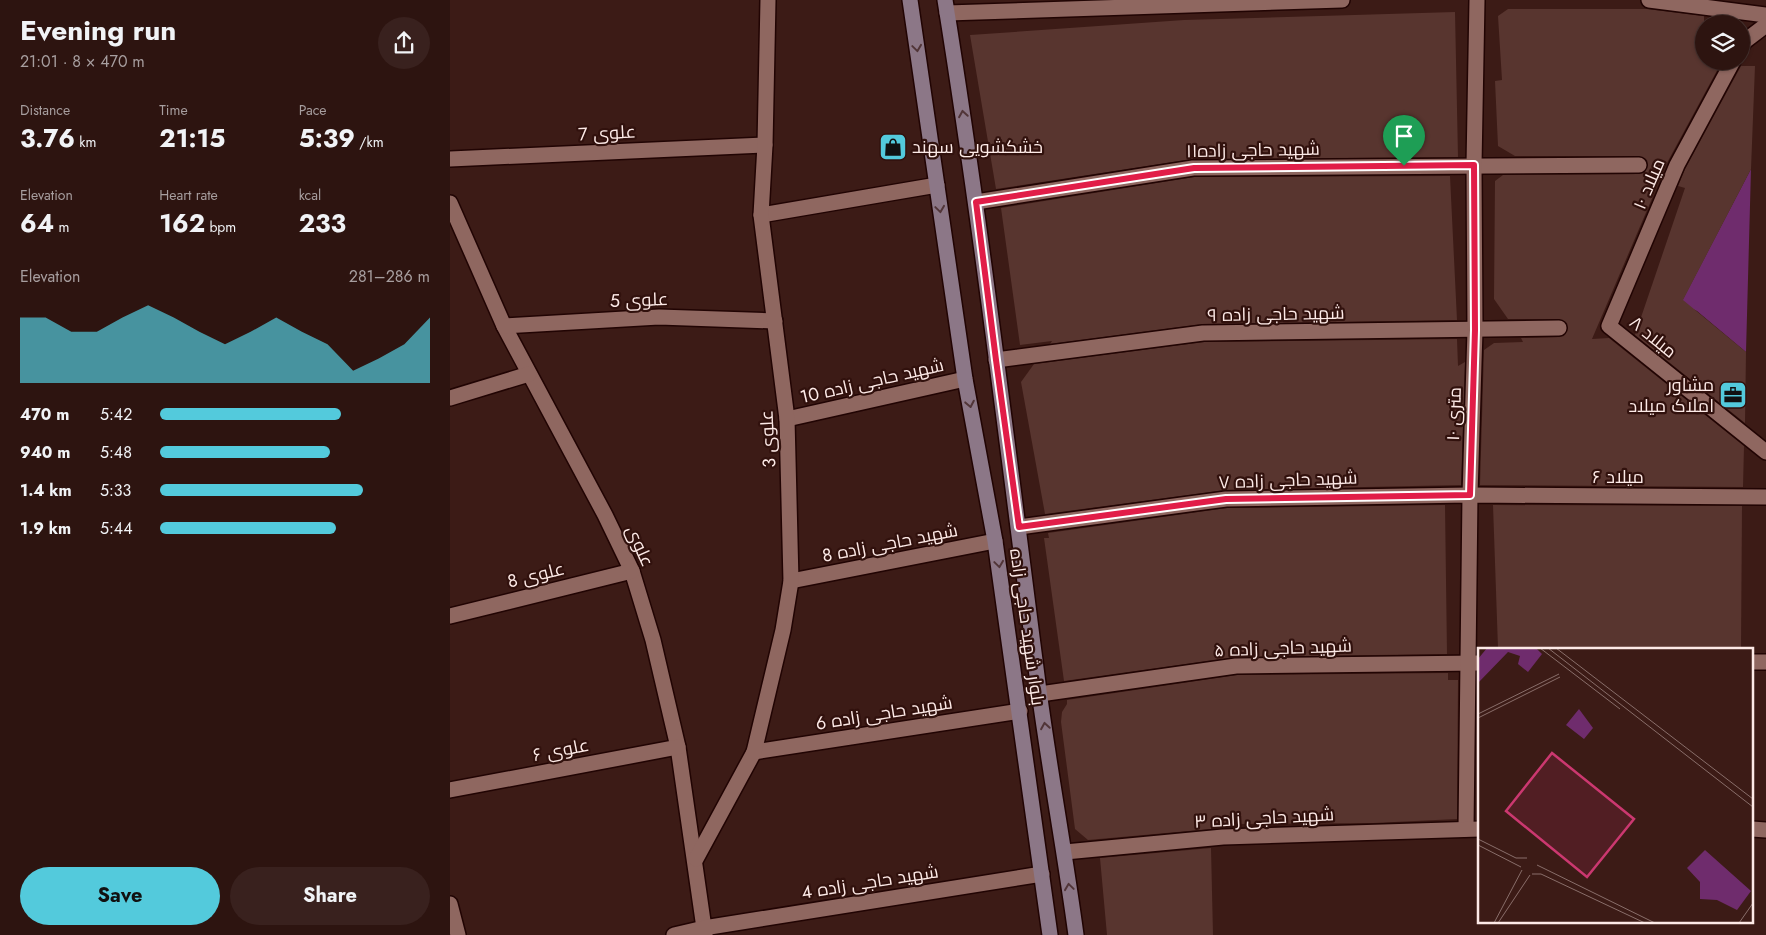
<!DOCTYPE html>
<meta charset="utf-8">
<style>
body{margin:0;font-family:Jost,Cairo,sans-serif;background:#39211e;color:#f1f3f6;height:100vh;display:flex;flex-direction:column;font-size:19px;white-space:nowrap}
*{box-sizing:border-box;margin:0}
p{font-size:16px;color:#a79e9f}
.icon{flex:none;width:28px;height:28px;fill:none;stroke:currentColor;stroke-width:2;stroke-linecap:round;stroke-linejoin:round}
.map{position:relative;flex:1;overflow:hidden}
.drawer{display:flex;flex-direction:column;background:#2d1410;width:450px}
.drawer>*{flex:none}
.buttons{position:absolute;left:1245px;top:15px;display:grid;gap:10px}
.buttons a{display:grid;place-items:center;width:55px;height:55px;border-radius:50%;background:#2d1410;box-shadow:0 1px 4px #0004,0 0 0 1px #483330;font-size:25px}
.pin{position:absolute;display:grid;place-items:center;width:42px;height:42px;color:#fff;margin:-51px -21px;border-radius:50% 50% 50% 0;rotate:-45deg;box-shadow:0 0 5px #0007}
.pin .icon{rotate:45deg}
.round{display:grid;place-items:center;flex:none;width:52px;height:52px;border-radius:26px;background:#39211e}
.summary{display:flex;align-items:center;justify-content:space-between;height:85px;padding:0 20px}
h1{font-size:28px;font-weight:700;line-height:38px}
.stats{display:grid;grid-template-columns:repeat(3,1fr);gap:8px;height:85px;padding:5px 20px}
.stats div{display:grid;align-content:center}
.stats b{font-size:25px;font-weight:700}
.stats small{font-size:14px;font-weight:400}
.stats p{font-size:14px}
.chart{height:140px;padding:10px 20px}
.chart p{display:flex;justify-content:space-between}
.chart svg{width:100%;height:90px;margin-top:5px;fill:#53cadc;opacity:.7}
.action{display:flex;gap:10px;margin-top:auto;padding:10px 20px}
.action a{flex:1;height:58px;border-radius:30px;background:#53cadc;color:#111;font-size:20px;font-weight:700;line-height:58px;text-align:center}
.action a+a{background:#39211e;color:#f1f3f6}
ul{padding:0 20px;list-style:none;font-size:16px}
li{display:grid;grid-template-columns:80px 60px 1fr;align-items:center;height:38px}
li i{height:12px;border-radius:6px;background:#53cadc}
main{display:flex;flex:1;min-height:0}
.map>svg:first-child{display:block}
.green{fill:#6f2c6d}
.building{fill:#58352f}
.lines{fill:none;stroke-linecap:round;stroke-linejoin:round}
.street-casing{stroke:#210403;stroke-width:18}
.secondary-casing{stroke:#210403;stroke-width:18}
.street{stroke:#8f6760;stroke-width:15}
.secondary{stroke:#8c7787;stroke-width:15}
.oneway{stroke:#513538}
.route-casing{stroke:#fff;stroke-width:10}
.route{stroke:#e11d48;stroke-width:6}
.labels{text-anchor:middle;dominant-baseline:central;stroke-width:4.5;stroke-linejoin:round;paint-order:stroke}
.street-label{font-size:18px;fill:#fdeae7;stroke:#31110d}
.poi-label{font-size:18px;fill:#fdeae7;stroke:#31110d;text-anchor:start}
.inset-road{fill:none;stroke:#896e6a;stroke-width:1}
.view{fill:#cb3870;fill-opacity:0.15;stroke:#cb3870;stroke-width:2.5}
.inset-edge{fill:none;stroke:#fdeae7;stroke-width:2.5}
</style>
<main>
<section class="drawer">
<div class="summary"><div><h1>Evening run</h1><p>21:01 · 8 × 470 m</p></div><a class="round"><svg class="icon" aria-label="share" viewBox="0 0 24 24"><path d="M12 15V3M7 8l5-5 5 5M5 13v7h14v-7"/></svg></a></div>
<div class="stats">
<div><p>Distance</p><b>3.76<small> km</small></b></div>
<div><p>Time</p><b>21:15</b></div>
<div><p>Pace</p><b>5:39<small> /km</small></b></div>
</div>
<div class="stats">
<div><p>Elevation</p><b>64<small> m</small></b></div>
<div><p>Heart rate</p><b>162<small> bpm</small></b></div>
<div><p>kcal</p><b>233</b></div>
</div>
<div class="chart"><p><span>Elevation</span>281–286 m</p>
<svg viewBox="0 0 160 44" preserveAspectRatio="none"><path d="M0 44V12L10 12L20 19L30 19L40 12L50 6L60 12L70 19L80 25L90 19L100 12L110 19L120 25L130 38L140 32L150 25L160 12V44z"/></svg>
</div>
<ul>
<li><b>470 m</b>5:42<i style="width:67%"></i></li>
<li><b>940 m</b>5:48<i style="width:63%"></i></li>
<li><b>1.4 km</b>5:33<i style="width:75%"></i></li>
<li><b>1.9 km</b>5:44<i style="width:65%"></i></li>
</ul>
<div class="action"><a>Save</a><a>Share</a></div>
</section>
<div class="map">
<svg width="1316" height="935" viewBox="0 0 1316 935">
<rect width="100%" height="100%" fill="#3c1b16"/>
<path class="green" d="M 1301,169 L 1296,352 L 1247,311 L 1231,303 Z"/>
<g class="building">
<path d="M 1058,9 L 1197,9 L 1254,16 L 1254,61 L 1266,61 L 1264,65 L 1270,65 L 1218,161 L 1142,339 L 1159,338 L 1294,446 L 1293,487 L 1030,485 L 1034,350 L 1044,343 L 1073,342 L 1071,338 L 1110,337 L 1114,336 L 1118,328 L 1117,323 L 1109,319 L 1058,319 L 1044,299 L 1045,181 L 1053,175 L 1189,174 L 1194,173 L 1198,165 L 1197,160 L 1189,156 L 1065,156 L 1048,146 L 1045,81 L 1052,80 L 1048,16 Z"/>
<path d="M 1005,12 L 1008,157 L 743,159 L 546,189 L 520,35 L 734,20 Z"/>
<path d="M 1291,66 L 1305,66 L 1301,169 L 1233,300 L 1296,352 L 1295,423 L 1185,335 L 1235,188 L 1228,186 L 1235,169 Z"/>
<path d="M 1000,176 L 1007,320 L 753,324 L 600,344 L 602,341 L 570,345 L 551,208 L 744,177 Z"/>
<path d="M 1007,339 L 1008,366 L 1015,362 L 1011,485 L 776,490 L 595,514 L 571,382 L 584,364 L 754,342 Z"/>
<path d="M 995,505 L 997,654 L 786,657 L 614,681 L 594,538 L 599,538 L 598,533 L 777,508 Z"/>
<path d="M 1043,505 L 1292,506 L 1291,649 L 1048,648 Z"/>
<path d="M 998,673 L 998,680 L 1008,680 L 1007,819 L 924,823 L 780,824 L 761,826 L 761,829 L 638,840 L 625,829 L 611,722 L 612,712 L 617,704 L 617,700 L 787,675 Z"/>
<path d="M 761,848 L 763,935 L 657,935 L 650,858 Z"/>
</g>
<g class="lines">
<g class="street-casing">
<g id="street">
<path d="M 1199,0 L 1316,15"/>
<path d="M 497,13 L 892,0"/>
<path d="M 1291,47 L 1295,41 L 1316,25"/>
<path d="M 1283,61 L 1227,165 L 1159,326 L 1316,452"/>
<path d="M 0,159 L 315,145"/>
<path d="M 526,202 L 743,168 L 1189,165"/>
<path d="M 0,203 L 54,326 L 155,515 L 182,571 L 203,640 L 228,747 L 255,935"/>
<path d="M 311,215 L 487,185"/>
<path d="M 54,326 L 209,317 L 325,321"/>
<path d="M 546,360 L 753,333 L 1109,328"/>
<path d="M 0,398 L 79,374"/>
<path d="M 337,419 L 515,379"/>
<path d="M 569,527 L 776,499 L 1020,495 L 1316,497"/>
<path d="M 341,581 L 545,541"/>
<path d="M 0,616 L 182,571"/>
<path d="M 1302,662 L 1316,662"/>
<path d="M 590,694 L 786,666 L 1029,663"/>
<path d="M 304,752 L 570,711"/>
<path d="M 0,790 L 228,747"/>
<path d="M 1016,829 L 1020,495 L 1025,330 L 1024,165 L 1027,0"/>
<path d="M 1302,829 L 1316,830"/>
<path d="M 615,852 L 773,837 L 1030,829"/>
<path d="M 246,859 L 304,752 L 333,630 L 341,581 L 337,419 L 311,215 L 315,145 L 318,0"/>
<path d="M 0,904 L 8,935"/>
<path d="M 224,935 L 254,928 L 592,874"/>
</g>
</g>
<g class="secondary-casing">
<g id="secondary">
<path d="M 460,0 L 515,379 L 545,541 L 600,935"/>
<path d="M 495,0 C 532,230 559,461 589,691 C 600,773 615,853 626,935"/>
</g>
</g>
<use href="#street" class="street"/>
<use href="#secondary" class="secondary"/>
</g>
<defs><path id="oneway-chevron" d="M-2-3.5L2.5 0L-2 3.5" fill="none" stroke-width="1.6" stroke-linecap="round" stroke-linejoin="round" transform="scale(1.25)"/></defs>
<g class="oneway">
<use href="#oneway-chevron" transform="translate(467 48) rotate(82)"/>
<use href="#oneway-chevron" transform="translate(513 114) rotate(-99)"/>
<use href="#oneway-chevron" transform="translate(490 209) rotate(82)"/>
<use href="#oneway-chevron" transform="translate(520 404) rotate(79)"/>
<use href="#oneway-chevron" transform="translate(549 564) rotate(82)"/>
<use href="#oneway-chevron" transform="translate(595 726) rotate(-99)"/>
<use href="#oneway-chevron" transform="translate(619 887) rotate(-98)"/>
</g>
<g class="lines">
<g class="route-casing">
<path id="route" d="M 1024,165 L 1025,330 L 1020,495 L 776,499 L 569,527 L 546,360 L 526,202 L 744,168 Z"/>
</g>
<use href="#route" class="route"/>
</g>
<defs>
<g id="shop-square" transform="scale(1.4375)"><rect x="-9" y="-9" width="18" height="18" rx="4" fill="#53cadc" stroke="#31110d"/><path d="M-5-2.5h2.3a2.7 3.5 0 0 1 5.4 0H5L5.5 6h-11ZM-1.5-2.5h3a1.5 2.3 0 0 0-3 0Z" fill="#111"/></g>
<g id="office-square" transform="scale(1.4375)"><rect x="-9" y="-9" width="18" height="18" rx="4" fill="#53cadc" stroke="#31110d"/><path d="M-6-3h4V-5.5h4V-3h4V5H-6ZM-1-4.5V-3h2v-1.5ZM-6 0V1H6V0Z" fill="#111"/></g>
</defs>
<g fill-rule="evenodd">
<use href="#shop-square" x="443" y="147"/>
<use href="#office-square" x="1283" y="395"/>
</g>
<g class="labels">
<g class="street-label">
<text transform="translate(157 133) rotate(-3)">علوی 7</text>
<text transform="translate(803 150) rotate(-1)">شهید حاجی زاده۱۱</text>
<text transform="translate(1199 184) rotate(-67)">میلاد ۱۰</text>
<text transform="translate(189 300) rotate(-2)">علوی 5</text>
<text transform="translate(826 314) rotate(-1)">شهید حاجی زاده ۹</text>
<text transform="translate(1203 337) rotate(39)">میلاد ۸</text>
<text transform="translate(422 381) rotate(-13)">شهید حاجی زاده 10</text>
<text transform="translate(1004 414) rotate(-88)">۱۰ متری</text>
<text transform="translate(318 439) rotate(-93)">علوی 3</text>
<text x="1168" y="477">میلاد ۶</text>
<text transform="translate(838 480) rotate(-2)">شهید حاجی زاده ۷</text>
<text transform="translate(440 543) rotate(-11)">شهید حاجی زاده 8</text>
<text transform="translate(190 546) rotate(66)">علوی</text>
<text transform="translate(86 575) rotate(-14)">علوی 8</text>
<text transform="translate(577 627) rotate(82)">بلوار شهید حاجی زاده</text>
<text transform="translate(833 648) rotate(-2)">شهید حاجی زاده ۵</text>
<text transform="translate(434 713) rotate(-9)">شهید حاجی زاده 6</text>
<text transform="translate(111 750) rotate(-11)">علوی ۶</text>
<text transform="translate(814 818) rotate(-3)">شهید حاجی زاده ۳</text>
<text transform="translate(420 882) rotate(-9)">شهید حاجی زاده 4</text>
</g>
<g class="poi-label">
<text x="462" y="147">خشکشویی سهند</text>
<text x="1264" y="385" text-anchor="end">مشاور<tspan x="1264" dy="21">املاک میلاد</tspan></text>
</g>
</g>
<g transform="translate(1028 648)">
<rect width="275" height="275" fill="#3c1b16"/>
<path d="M 9,0 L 58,0 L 64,6 L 50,24 L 40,16 L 42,8 L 30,4 L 0,35 L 0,11 ZM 101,61 L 115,80 L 106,91 L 88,77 ZM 227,202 L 273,243 L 259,262 L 239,252 L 222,251 L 222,234 L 209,220 Z" fill="#6f2c6d"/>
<path class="inset-road" d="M 62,0 L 142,61M 70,0 L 275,159M 78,0 L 275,151M 0,66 L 81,26M 0,70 L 82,29M 0,191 L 38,210 L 49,210M 0,197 L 43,219M 59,217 L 177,275M 54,226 L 63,226 L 167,275M 16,275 L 44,222M 20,275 L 52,227M 261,275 L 275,255"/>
<path class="view" d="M 74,105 L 156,171 L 109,229 L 28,163 Z"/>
<rect width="275" height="275" class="inset-edge"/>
</g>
</svg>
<div class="buttons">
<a><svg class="icon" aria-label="layers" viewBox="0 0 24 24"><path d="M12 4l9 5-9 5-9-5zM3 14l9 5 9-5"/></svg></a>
</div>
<div class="pin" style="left:954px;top:166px;background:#1e9e55"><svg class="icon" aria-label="arrive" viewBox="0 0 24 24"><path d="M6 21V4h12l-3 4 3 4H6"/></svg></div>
</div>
</main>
